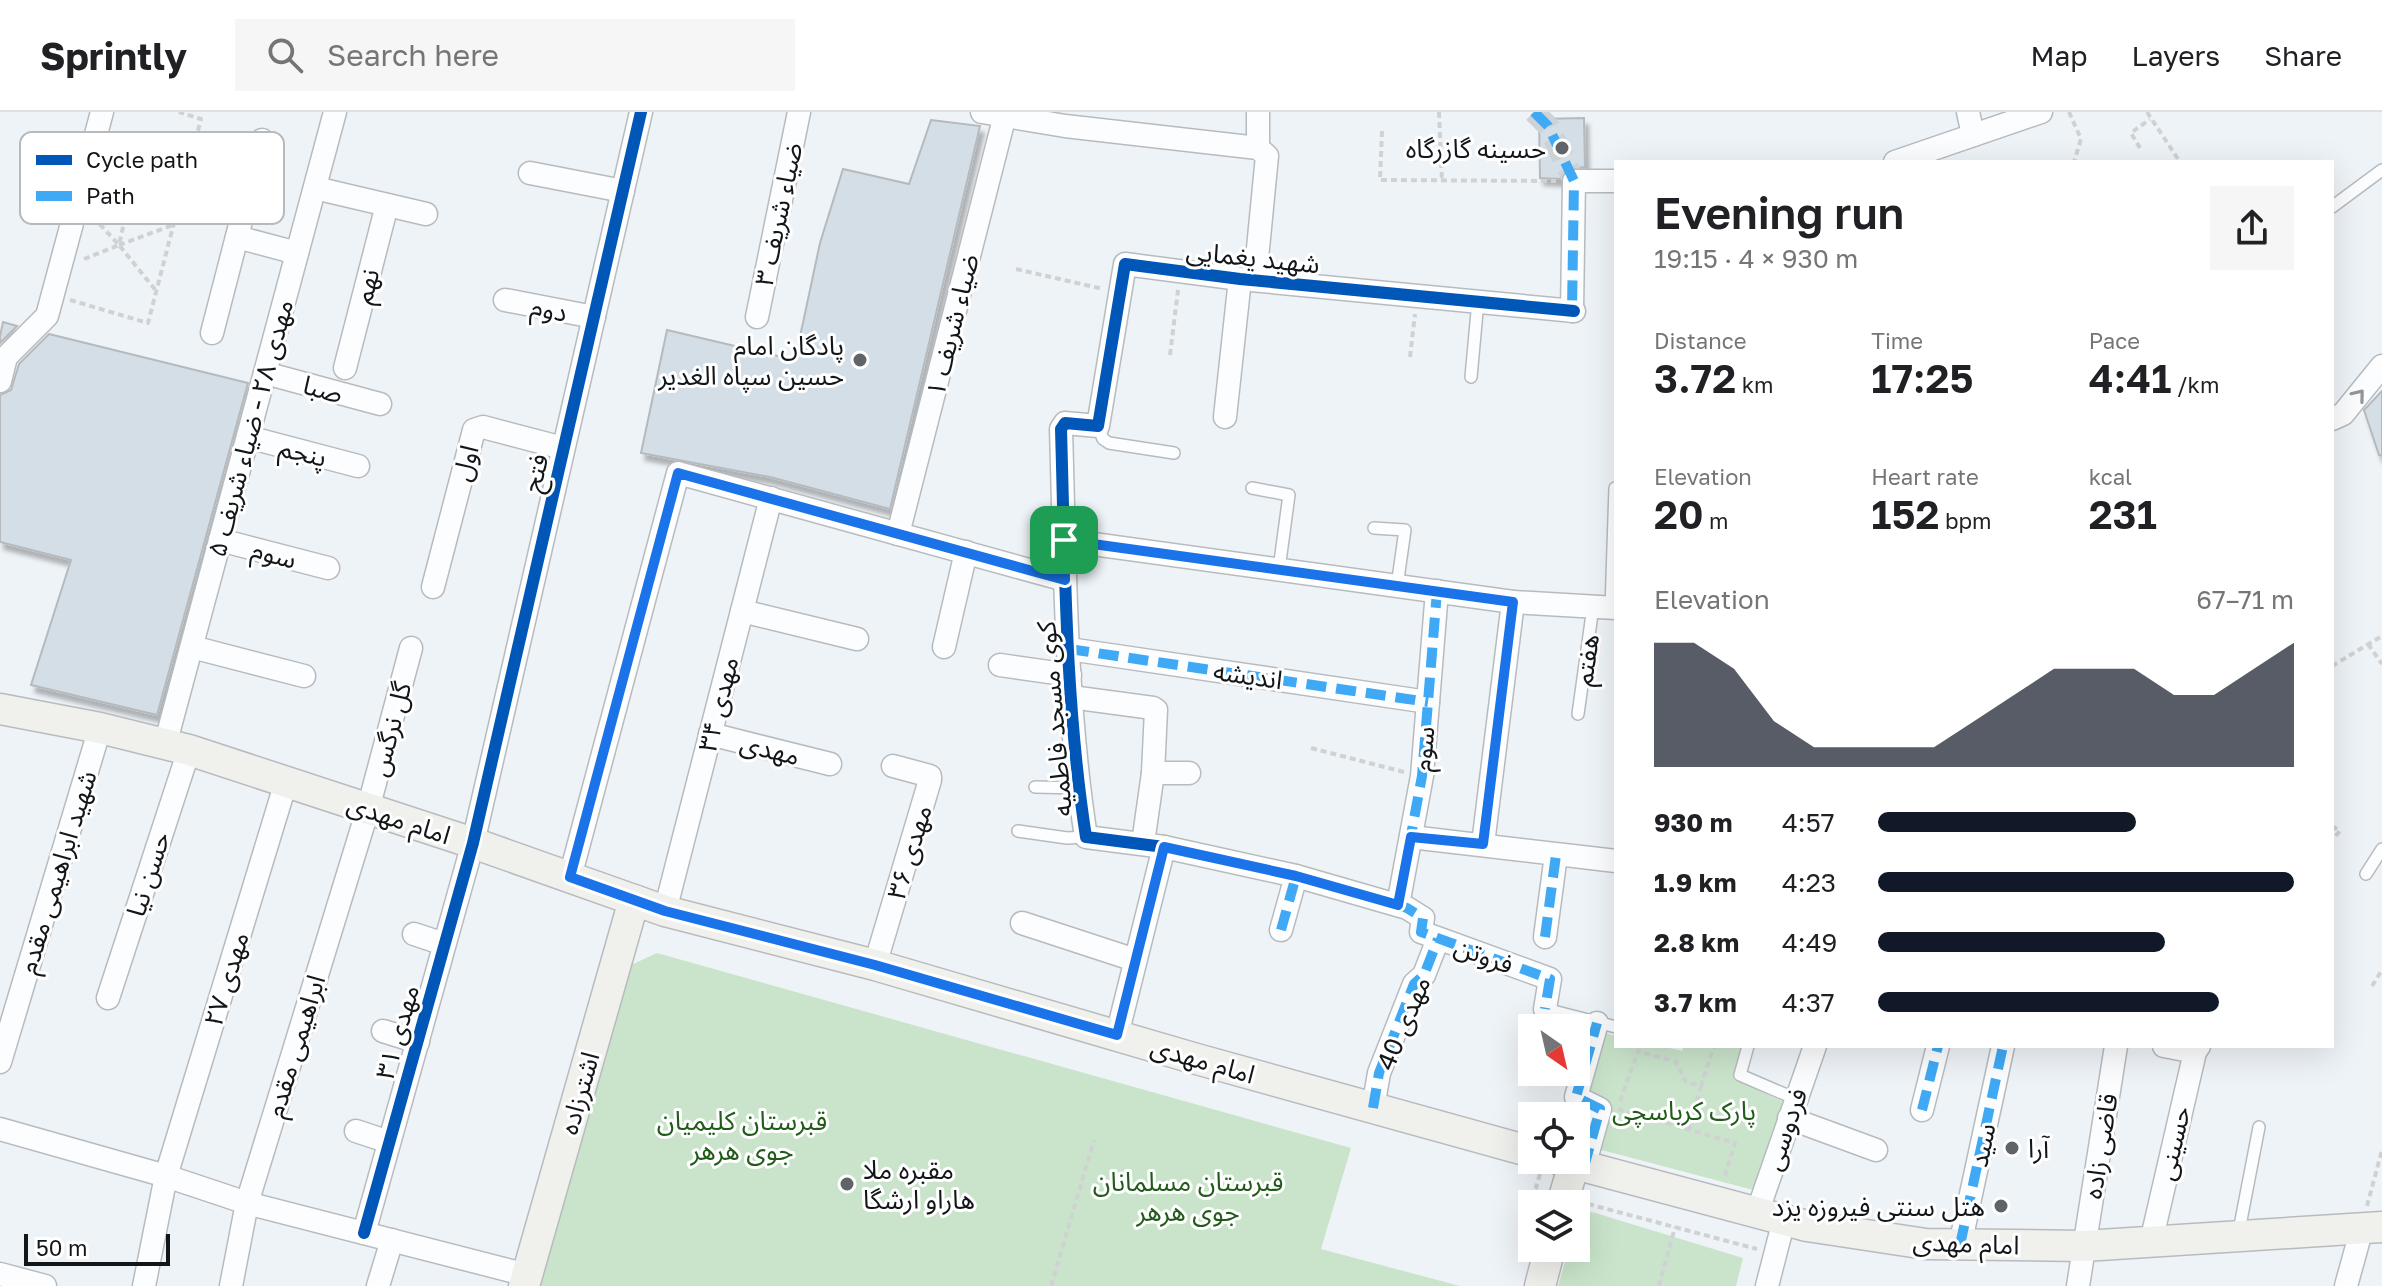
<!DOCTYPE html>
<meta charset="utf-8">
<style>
body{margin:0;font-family:"Golos Text","Noto Sans Arabic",sans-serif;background:#f6f6f6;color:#202124;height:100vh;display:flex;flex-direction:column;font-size:30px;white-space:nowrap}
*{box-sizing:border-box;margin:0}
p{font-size:26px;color:#757577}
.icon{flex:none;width:44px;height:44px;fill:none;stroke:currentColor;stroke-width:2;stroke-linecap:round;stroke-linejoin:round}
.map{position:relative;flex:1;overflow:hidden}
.side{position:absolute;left:1614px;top:48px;width:720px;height:888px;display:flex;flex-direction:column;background:#fff;border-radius:0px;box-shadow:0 8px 32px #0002}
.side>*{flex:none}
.needle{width:52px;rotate:146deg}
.tools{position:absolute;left:1518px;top:902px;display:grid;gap:16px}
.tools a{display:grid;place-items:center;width:72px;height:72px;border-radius:0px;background:#fff;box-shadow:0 8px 32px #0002;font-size:40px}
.scale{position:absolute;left:24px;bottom:20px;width:146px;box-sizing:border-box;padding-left:8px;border:4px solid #131619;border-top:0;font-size:22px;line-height:28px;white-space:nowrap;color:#131619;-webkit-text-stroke:6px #fff;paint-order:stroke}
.pin{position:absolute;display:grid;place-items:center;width:68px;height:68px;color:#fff;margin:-34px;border-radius:16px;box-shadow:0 4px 12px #0006}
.round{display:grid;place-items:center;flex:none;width:84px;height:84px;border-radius:0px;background:#f6f6f6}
.overview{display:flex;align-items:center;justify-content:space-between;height:136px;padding:0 40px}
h1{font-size:44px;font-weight:600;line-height:60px}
.figures{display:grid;grid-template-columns:repeat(3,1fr);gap:12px;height:136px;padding:8px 40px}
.figures div{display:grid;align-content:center}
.figures b{font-size:40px;font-weight:600}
.figures small{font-size:22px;font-weight:400}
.figures p{font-size:22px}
.chart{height:224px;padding:16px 40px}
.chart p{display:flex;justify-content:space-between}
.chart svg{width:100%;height:144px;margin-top:8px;fill:#111827;opacity:.7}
ul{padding:0 40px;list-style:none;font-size:26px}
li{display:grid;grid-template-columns:128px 96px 1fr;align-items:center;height:60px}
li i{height:20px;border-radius:10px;background:#111827}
header{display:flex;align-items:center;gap:48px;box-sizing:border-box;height:112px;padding:0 40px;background:#fff;border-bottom:2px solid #e0e0e0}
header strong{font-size:38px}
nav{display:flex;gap:44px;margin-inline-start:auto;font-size:28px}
.search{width:560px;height:72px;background:#f6f6f6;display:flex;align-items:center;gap:20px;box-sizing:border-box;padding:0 28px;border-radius:0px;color:#757577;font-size:30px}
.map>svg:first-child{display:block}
.green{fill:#cae4cb}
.building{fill:#d4dee7;stroke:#b6babd;stroke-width:2;filter:url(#shadow)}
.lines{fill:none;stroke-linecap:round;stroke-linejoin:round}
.street-tunnel{stroke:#cdd2d6;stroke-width:22;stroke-dasharray:22 11;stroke-linecap:butt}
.lane-casing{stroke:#b8bbbe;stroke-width:14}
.street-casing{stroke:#b8bbbe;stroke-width:25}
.secondary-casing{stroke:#b8bbbe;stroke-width:33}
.path{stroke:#d0d1d3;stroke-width:4;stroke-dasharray:6 4;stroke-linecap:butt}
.lane{stroke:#fcfdfe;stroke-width:11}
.street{stroke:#fcfdfe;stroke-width:22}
.secondary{stroke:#f0f0ed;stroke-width:30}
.quiet{stroke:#3fa9f5;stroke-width:10;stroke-dasharray:20 10;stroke-linecap:butt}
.cycleway-casing{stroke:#fff;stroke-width:17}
.cycleway{stroke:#0057b8;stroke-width:12}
.oneway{stroke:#939597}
.route-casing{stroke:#fff;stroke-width:16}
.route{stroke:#1a73e8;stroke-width:10}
.poi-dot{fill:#606367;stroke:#fff;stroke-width:3}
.labels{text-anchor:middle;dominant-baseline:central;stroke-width:6;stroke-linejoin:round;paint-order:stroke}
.poi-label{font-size:26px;fill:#131619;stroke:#fff;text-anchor:end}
.street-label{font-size:26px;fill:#131619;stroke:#fff}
.park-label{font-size:26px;fill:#215b1a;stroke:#fff}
.key{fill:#fff;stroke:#b8b9ba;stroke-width:2}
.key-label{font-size:22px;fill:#131619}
</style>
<header>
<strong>Sprintly</strong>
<div class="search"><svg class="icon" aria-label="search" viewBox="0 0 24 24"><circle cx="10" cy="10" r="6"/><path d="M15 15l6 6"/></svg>Search here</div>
<nav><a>Map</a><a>Layers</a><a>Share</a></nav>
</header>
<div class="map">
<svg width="2382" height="1174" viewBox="0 0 2382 1174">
<defs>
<filter id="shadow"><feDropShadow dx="4" dy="7" stdDeviation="2" flood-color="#0004"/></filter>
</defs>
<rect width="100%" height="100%" fill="#eef3f7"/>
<g class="green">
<path d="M 657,841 L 1351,1036 L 1321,1137 L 1460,1174 L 538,1174 L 631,853 Z"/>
<path d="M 1601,920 L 1616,924 L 1616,934 L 1661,934 L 1682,939 L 1684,934 L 1741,934 L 1734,966 L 1789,993 L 1757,1079 L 1598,1037 L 1581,983 Z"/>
<path d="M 1579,1096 L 1743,1146 L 1736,1174 L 1558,1174 L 1569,1136 L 1576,1136 L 1576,1108 Z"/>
</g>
<g class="building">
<path d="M 1584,6 L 1585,55 L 1568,57 L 1560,67 L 1540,66 L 1539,7 Z"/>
<path d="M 931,8 L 980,14 L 890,397 L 770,365 L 641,341 L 667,218 L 795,248 L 820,131 L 843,57 L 909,72 Z"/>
<path d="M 3,210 L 17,214 L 0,231 L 0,224 Z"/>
<path d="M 49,222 L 248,271 L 157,603 L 31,573 L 71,448 L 0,430 L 0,283 L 11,278 L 19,252 Z"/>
<path d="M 2382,279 L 2382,343 L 2379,343 L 2364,298 Z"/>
</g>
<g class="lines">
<path class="street-tunnel" d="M 1534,0 L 1548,14 L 1574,69"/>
<g class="lane-casing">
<g id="lane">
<path d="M 2332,95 L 2382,58"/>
<path d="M 1471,265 L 1478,189"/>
<path d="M 1098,314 L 1103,327 L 1109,331 L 1174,341"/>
<path d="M 1252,376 L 1289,383 L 1279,457"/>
<path d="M 1374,416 L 1405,418 L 1397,474"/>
<path d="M 1611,496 L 1615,376"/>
<path d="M 1578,602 L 1593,495"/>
<path d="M 1035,675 L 1078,676"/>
<path d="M 1018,719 L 1067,726 L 1086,725"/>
<path d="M 2366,762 L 2382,737"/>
<path d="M 1545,897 L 1616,915"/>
<path d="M 1748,934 L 1740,963 L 1796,987"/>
<path d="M 2238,1124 L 2259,1015"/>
</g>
</g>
<g class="street-casing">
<g id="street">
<path d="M 982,0 L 1065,14 L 1258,36 L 1267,44 L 1255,167"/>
<path d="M 1968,0 L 1973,23"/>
<path d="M 1258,36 L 1258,0"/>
<path d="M 1895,50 L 2041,0"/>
<path d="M 530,61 L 623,79"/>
<path d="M 315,76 L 426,102"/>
<path d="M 237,125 L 297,141"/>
<path d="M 505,188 L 594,205"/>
<path d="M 1572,199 L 1574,69 L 1616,69"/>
<path d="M 757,205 L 799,0"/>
<path d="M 212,221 L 262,28"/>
<path d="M 345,256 L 387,93"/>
<path d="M 265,261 L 380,292"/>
<path d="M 0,269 L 6,245 L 47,204 L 102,0"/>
<path d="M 1225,305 L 1240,167"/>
<path d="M 2332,307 L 2343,302 L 2382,254"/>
<path d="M 248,325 L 358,354"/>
<path d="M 898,422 L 1005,3"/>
<path d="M 220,428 L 328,456"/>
<path d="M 1064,428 L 1513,490 L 1616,496"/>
<path d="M 433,475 L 474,318 L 483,315 L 563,336"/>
<path d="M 742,499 L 857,527"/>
<path d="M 192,535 L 304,564"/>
<path d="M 944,535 L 966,440"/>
<path d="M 1069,537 L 1428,590"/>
<path d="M 1000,553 L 1070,563"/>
<path d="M 1071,585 L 1153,596 L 1156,598 L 1153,661 L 1143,731"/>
<path d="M 710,622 L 830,652"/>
<path d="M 165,633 L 335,0"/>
<path d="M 1153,661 L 1189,661"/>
<path d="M 1411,725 L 1616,749"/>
<path d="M 1483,732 L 1513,490"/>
<path d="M 1164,735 L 1296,764 L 1407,796 L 1423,806 L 1421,820 L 1550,867 L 1545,897"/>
<path d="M 570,765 L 678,361 L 1065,468"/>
<path d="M 1398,793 L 1422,664 L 1437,479"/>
<path d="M 665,799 L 771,386"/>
<path d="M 1022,811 L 1135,848"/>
<path d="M 1281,818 L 1296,764"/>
<path d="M 414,822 L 444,832"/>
<path d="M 1545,825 L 1556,743"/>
<path d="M 875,853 L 930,668 L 930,664 L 893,654"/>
<path d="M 108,886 L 189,638"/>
<path d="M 383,919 L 418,930"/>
<path d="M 1117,923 L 1164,735 L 1086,725 C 1065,590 1065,453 1061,317 L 1065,311 L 1098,314 L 1125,152 L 1240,167 L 1574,199"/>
<path d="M 2164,934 L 2195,940"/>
<path d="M 0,950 L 100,616"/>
<path d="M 1373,996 L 1379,961 L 1414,872 L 1424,863 L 1438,827"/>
<path d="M 1922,998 L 1938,934"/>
<path d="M 1789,1006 L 1876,1038"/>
<path d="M 0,1017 L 166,1064 L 247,1091 L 527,1163"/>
<path d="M 356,1019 L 389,1030"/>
<path d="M 1584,1055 L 1600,997 L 1576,985 L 1597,911"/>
<path d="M 1757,1101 L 1815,934"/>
<path d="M 364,1121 L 473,731 L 641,0"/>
<path d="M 2151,1130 L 2195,940 L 2199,934"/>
<path d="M 1960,1133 L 2003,934"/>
<path d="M 0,1162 L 45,1174"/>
<path d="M 144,1174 L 166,1064 L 286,670"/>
<path d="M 231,1174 L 247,1091 L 368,697 L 411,536"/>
<path d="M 378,1174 L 392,1128"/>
<path d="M 1767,1174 L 1784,1108"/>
<path d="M 2078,1174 L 2116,934"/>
<path d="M 2346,1174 L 2362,1116"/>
</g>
</g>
<g class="secondary-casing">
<g id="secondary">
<path d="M 0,597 L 100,616 L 189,638 L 473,731 L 665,799 L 875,853 L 1193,946 L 1532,1040"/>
<path d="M 1560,1048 L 1807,1114 L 1926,1132 L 2084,1134 L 2382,1115"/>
<path d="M 1562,1092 L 1574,1052"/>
<path d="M 524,1174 L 634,788"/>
<path d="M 1540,1174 L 1550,1136"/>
</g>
</g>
<g class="path">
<path d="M 1439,0 L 1442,69"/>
<path d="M 2069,0 L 2081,27 L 2074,50"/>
<path d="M 2147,0 L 2180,50"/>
<path d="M 1382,19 L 1380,68 L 1556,69"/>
<path d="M 2140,36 L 2131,21 L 2150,7"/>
<path d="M 106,58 L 182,79"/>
<path d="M 134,66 L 119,133 L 157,180"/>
<path d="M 119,133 L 173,113"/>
<path d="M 84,147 L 119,133 L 93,105"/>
<path d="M 1016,157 L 1103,177"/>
<path d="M 70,188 L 148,211 L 201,7 L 179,0"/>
<path d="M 1170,243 L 1178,178"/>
<path d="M 1410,245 L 1415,202"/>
<path d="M 2368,532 L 2382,552"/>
<path d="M 2332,554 L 2382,524"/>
<path d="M 1311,636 L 1404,660"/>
<path d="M 2332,714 L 2340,719 L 2332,728"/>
<path d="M 2372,874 L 2382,858"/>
<path d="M 1620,989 L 1638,939 L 1676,950 L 1686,970 L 1701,974 L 1714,934"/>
<path d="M 1618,997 L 1735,1031 L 1724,1067"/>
<path d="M 1688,1018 L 1701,974"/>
<path d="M 1540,1062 L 1536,1075 L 1541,1077"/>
<path d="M 1588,1092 L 1757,1137"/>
<path d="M 2367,1094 L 2382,1038"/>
<path d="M 1576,1125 L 1580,1109"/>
<path d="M 1051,1174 L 1094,1028"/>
<path d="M 1659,1174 L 1675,1115"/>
</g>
<use href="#lane" class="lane"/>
<use href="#street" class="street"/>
<use href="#secondary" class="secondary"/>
<g class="quiet">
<path d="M 1534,0 L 1548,14 L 1574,69 L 1572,199"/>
<path d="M 1069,537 L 1428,590"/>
<path d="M 1411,725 L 1483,732"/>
<path d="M 1164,735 L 1296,764 L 1407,796 L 1423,806 L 1421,820 L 1550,867 L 1545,897"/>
<path d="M 1398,793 L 1422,664 L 1437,479"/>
<path d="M 1281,818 L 1296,764"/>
<path d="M 1545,825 L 1556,743"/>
<path d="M 1373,996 L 1379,961 L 1414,872 L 1424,863 L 1438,827"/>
<path d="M 1922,998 L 1938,934"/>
<path d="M 1584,1055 L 1600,997 L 1576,985 L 1597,911"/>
<path d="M 1960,1133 L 2003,934"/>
</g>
<g class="cycleway-casing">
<g id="cycleway">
<path d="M 1117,923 L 1164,735 L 1086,725 C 1065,590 1065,453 1061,317 L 1065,311 L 1098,314 L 1125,152 L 1240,167 L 1574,199"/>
<path d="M 364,1121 L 473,731 L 641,0"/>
</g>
</g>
<use href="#cycleway" class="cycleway"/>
</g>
<defs><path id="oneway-chevron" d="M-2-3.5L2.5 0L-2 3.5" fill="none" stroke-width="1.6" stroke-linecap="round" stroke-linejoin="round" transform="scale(2)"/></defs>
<use class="oneway" href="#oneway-chevron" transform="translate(2359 283) rotate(-51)"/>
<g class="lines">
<g class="route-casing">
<path id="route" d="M 678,361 L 1065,468 L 1064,428 L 1513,490 L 1483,732 L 1411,725 L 1398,793 L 1296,764 L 1164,735 L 1117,923 L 875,853 L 665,799 L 570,765 Z"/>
</g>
<use href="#route" class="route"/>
</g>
<g class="poi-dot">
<circle cx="1562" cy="36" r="8"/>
<circle cx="860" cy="248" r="8"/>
<circle cx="2012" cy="1036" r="8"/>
<circle cx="847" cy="1072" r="8"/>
<circle cx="2001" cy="1094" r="8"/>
</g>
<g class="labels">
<g class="poi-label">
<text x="1546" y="36">حسینه گازرگاه</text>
<text x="844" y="233">پادگان امام<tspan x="844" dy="30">حسین سپاه الغدیر</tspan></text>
<text x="2028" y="1036" text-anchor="start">آرا</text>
<text x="863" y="1057" text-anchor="start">مقبره ملا<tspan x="863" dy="30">هاراو ارشگا</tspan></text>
<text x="1985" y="1094">هتل سنتی فیروزه یزد</text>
</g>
<g class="street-label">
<text transform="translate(778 102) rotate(-78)">ضیاء شریف ۳</text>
<text transform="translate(1253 145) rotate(6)">شهید یغمایی</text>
<text transform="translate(366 174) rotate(-75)">نهم</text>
<text transform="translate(549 197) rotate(11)">دوم</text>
<text transform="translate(952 213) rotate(-76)">ضیاء شریف ۱</text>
<text transform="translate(323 277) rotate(15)">صبا</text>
<text transform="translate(250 316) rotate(-75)">مهدی ۲۸ - ضیاء شریف ۵</text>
<text transform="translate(303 340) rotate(14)">پنجم</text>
<text transform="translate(465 351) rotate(-75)">اول</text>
<text transform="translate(535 361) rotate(-77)">فتح</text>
<text transform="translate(274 442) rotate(15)">سوم</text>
<text transform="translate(1586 548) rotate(-82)">هفتم</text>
<text transform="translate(1248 563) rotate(8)">اندیشه</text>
<text transform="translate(718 592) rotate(-76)">مهدی ۳۴</text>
<text transform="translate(1054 607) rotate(-95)">کوی مسجد فاطمیه</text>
<text transform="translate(390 617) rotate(-75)">گل نرگس</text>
<text transform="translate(770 637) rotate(14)">مهدی</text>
<text transform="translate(1423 637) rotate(-85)">سوم</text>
<text transform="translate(399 707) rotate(18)">امام مهدی</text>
<text transform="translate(909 740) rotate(-73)">مهدی ۳۶</text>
<text transform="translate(57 760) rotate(-73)">شهید ابراهیمی مقدم</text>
<text transform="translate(148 762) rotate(-72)">حسن نیا</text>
<text transform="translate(1484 843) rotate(20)">فروتن</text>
<text transform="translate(226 867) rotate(-73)">مهدی ۲۷</text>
<text transform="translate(1403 911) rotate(-67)">مهدی 40</text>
<text transform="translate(397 920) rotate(-74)">مهدی ۳۱</text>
<text transform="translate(295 934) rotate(-73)">ابراهیمی مقدم</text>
<text transform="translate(1203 948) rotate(16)">امام مهدی</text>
<text transform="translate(579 981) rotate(-74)">اشترزاده</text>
<text transform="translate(1785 1017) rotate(-71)">فردوسی</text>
<text transform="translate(2173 1031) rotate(-77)">حسینی</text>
<text transform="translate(1982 1033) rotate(-78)">سید</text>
<text transform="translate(2100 1034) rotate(-81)">قاضی زاده</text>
<text transform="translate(1966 1131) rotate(2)">امام مهدی</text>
</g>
<g class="park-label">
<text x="1684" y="998">پارک کرباسچی</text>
<text x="742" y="1008">قبرستان کلیمیان<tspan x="742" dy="30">جوی هرهر</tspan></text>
<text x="1188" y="1069">قبرستان مسلمانان<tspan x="1188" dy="30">جوی هرهر</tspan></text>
</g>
</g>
<rect x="20" y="20" width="264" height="92" rx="12" class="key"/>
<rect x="36" y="43" width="36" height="10" fill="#0057b8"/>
<rect x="36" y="79" width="36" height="10" fill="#3fa9f5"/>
<g class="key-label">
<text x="86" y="56">Cycle path</text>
<text x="86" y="92">Path</text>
</g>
</svg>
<div class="tools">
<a><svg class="needle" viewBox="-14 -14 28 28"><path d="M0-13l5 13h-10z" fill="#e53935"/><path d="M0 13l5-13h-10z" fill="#757577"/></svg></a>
<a><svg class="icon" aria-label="locate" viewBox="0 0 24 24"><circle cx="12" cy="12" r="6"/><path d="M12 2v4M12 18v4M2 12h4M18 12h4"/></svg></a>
<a><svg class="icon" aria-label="layers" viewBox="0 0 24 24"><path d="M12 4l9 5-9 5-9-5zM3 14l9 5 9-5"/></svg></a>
</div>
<div class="scale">50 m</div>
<div class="pin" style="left:1064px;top:428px;background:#1e9e55"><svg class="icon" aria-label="arrive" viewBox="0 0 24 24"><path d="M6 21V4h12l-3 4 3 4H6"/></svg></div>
<section class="side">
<div class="overview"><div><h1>Evening run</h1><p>19:15 · 4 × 930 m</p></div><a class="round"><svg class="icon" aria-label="share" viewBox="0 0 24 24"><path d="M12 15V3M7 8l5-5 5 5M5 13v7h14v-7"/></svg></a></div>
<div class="figures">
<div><p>Distance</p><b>3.72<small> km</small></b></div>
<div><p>Time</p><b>17:25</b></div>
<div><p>Pace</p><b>4:41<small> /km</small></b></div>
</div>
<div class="figures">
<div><p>Elevation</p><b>20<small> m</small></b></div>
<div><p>Heart rate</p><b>152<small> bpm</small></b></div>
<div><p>kcal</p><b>231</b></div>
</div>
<div class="chart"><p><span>Elevation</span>67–71 m</p>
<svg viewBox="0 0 160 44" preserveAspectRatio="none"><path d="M0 44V6L10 6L20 14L30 30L40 38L50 38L60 38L70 38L80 30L90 22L100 14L110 14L120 14L130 22L140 22L150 14L160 6V44z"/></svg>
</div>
<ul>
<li><b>930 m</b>4:57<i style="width:62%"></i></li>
<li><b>1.9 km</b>4:23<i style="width:100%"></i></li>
<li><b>2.8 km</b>4:49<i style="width:69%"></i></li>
<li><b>3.7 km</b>4:37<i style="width:82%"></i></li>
</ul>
</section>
</div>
